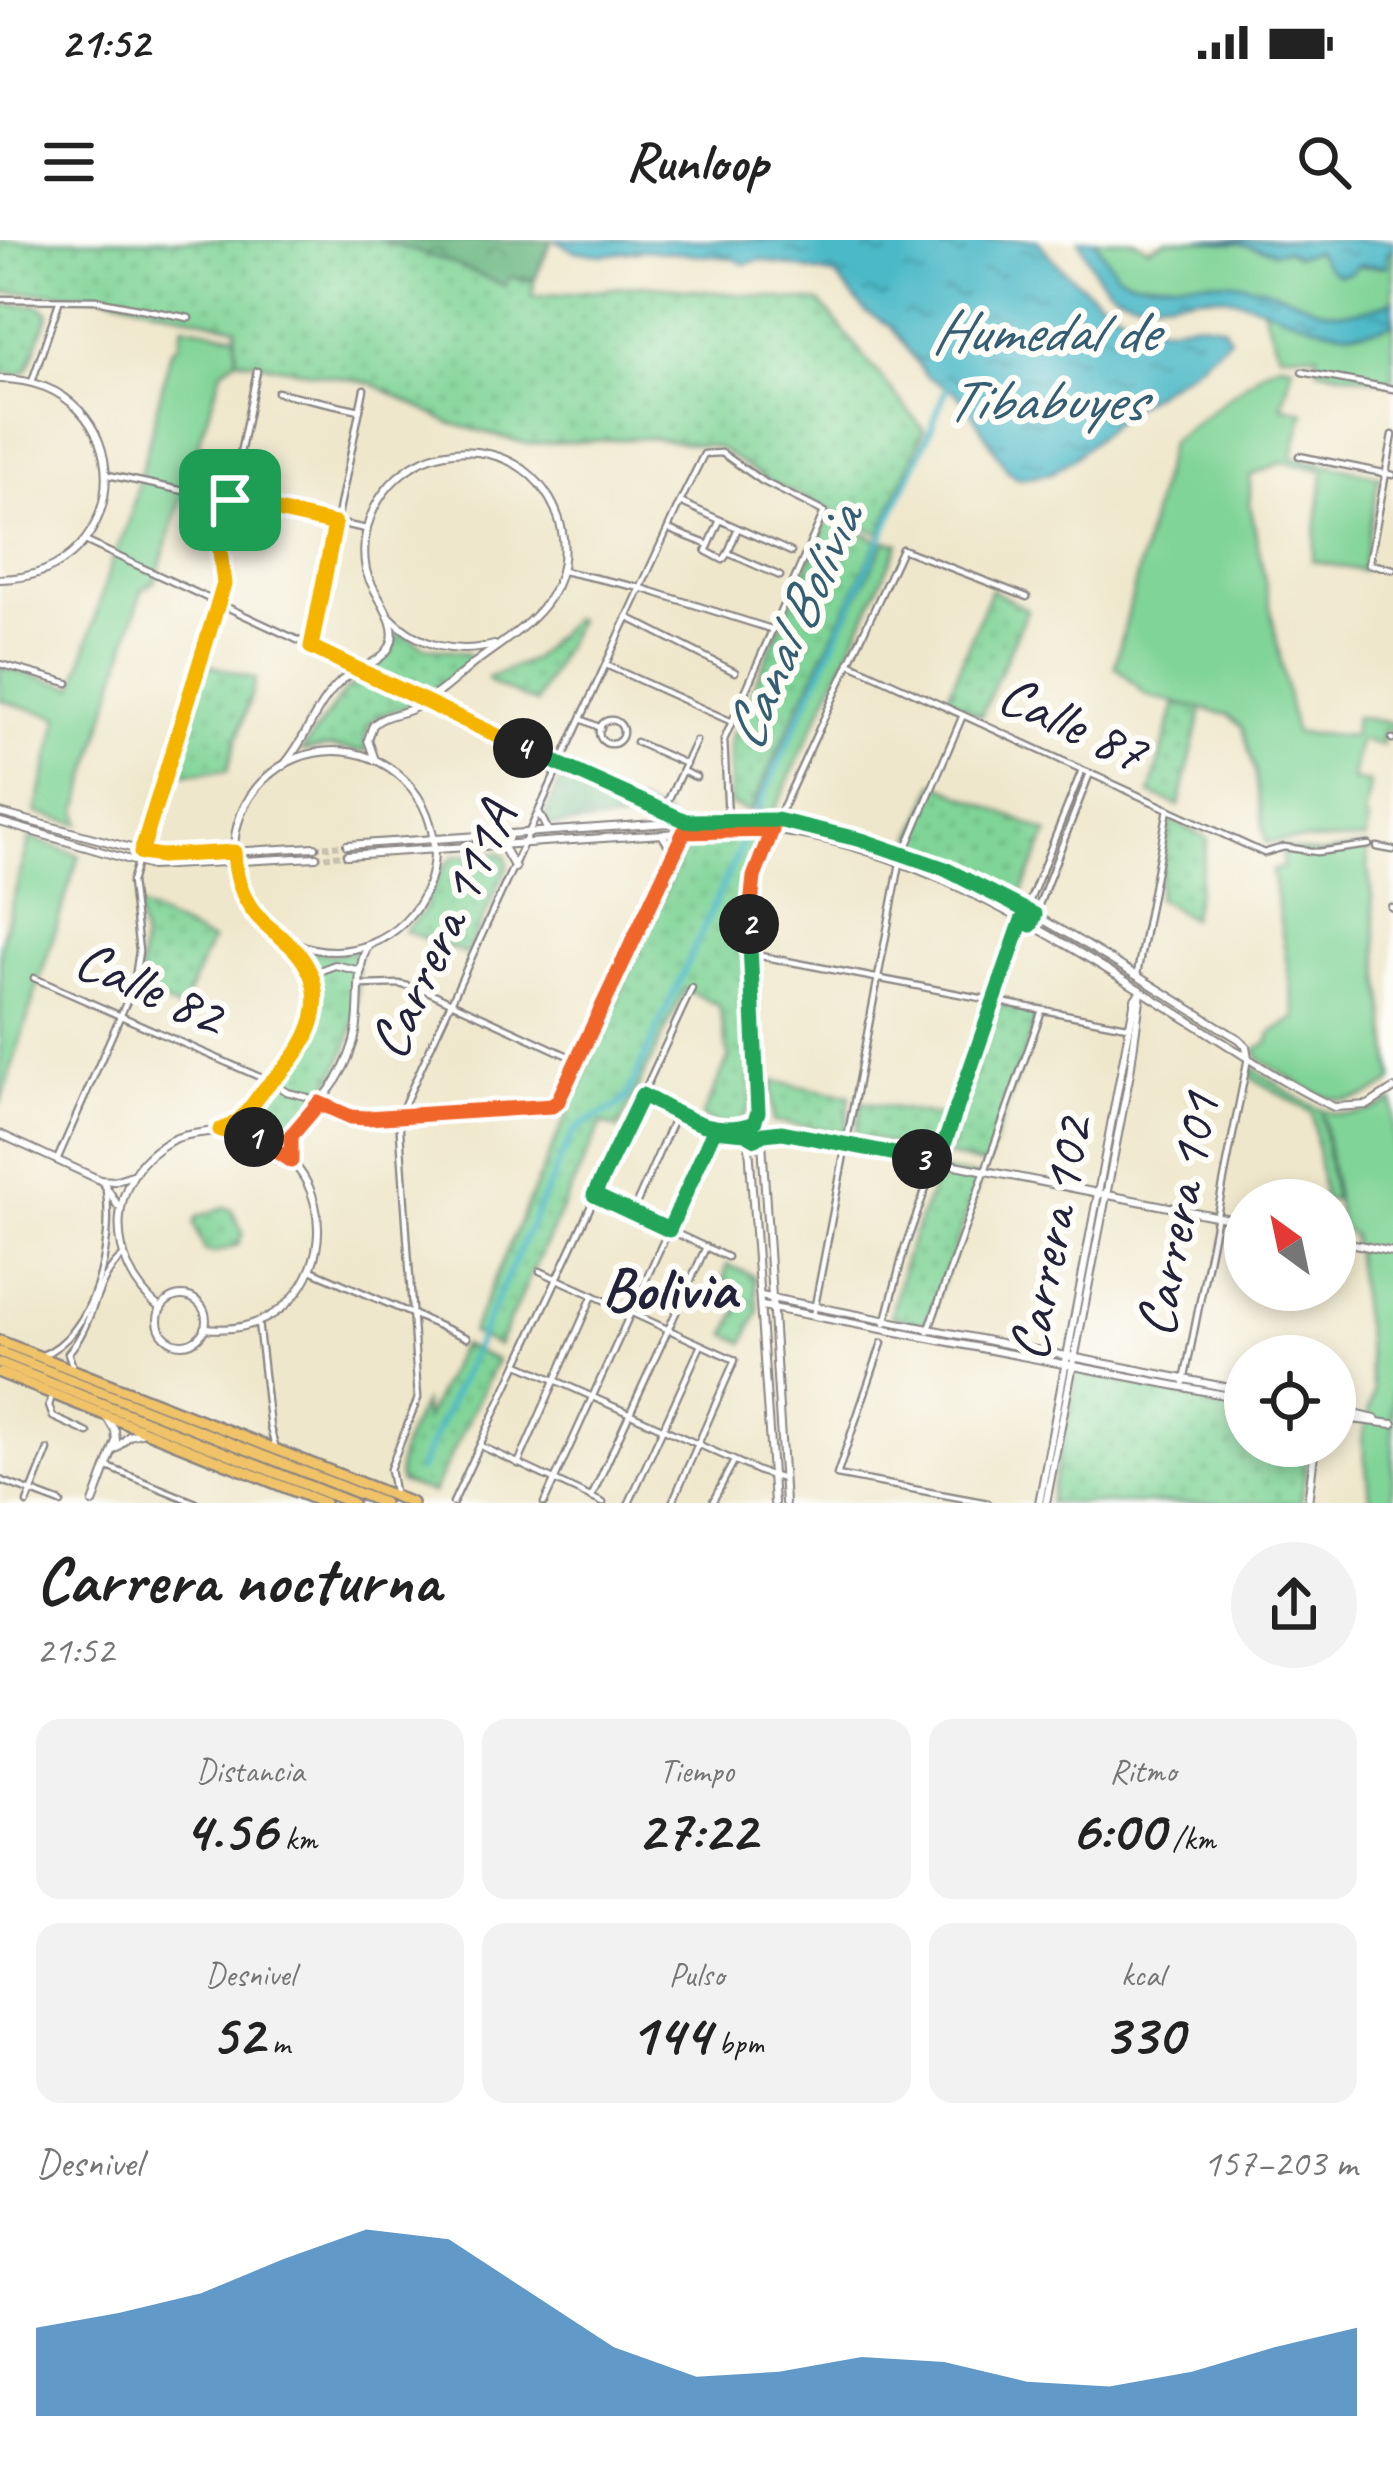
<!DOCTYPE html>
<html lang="es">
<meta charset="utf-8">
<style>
body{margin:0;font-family:Caveat,sans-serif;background:#f2f2f2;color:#222;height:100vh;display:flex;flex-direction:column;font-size:45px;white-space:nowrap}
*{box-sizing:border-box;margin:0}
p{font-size:39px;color:#767676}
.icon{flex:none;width:66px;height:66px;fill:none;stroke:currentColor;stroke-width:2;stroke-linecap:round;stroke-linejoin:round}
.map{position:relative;height:1263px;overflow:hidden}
.drawer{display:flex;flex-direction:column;background:#fff;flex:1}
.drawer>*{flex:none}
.needle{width:78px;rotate:327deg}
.fabs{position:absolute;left:1224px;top:939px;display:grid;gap:24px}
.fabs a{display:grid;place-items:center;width:132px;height:132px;border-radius:50%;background:#fff;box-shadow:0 6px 18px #0003;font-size:60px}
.pin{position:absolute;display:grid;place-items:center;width:102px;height:102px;color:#fff;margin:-51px;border-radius:24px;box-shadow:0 6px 18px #0006}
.km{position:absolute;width:60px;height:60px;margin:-30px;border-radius:50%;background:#222;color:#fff;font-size:33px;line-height:60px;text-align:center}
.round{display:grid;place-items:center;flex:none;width:126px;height:126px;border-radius:63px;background:#f2f2f2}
.head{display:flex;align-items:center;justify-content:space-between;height:204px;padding:0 36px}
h1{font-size:66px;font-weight:600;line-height:90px}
.stats{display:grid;grid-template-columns:repeat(3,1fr);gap:18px;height:204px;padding:12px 36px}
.stats div{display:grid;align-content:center;border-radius:24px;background:#f2f2f2;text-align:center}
.stats b{font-size:60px;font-weight:600}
.stats small{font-size:33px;font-weight:400}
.stats p{font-size:33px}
.chart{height:336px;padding:24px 36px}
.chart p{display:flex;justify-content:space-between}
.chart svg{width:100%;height:216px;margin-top:12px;fill:#1f6fb2;opacity:.7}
.status{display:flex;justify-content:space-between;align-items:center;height:84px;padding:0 60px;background:#fff;direction:ltr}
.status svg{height:33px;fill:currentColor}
header{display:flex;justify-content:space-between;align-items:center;height:156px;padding:0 36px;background:#fff;font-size:54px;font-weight:600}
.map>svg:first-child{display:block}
.grass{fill:#80d497;stroke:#517b69;stroke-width:3}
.forest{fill:url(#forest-crowns);stroke:#456c5e;stroke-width:3}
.park{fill:url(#park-dots);stroke:#517b69;stroke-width:3}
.water{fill:url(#water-ripples);stroke:#376e81;stroke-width:3}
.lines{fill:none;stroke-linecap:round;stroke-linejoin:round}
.canal{stroke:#4cb9c7;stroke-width:6}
.tertiary-tunnel{stroke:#c6c0ae;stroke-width:6;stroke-dasharray:6 3;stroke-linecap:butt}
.minor-casing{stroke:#888483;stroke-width:9}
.tertiary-casing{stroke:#888483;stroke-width:10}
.trunk-casing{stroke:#888483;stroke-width:14}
.minor{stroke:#fff;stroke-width:4.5}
.tertiary{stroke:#fff;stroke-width:6}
.trunk{stroke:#f1c369;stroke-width:9}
.split-1-casing{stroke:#fff;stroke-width:24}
.split-2-casing{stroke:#fff;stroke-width:24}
.split-3-casing{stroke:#fff;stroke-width:24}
.split-4-casing{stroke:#fff;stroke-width:24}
.split-5-casing{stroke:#fff;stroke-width:24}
.split-1{stroke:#f5b400;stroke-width:15}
.split-2{stroke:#f0652b;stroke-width:15}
.split-3{stroke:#22a559;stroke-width:15}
.split-4{stroke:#22a559;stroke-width:15}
.split-5{stroke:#f5b400;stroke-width:15}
.labels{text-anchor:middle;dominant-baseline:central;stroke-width:12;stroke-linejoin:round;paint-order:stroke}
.street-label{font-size:57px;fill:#22223b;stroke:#fdfcf7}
.water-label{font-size:60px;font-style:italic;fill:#335e73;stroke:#fdfcf7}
.neighbourhood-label{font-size:60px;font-weight:bold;fill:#22223b;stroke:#fdfcf7}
</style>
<div class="status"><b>21:52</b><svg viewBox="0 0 49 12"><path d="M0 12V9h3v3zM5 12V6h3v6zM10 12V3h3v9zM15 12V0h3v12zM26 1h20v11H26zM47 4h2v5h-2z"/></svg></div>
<header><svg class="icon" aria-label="menu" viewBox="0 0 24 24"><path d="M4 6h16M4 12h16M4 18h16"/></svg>Runloop<svg class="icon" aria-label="search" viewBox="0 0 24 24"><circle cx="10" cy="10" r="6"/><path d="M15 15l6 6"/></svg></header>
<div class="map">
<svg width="1393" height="1263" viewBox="0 0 1393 1263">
<defs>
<pattern id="forest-crowns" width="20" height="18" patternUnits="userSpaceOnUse" patternTransform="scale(3)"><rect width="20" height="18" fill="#68b680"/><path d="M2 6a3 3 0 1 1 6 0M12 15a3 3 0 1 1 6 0" fill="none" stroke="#55946a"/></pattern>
<pattern id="park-dots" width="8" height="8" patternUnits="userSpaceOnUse" patternTransform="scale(3)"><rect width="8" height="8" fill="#80d497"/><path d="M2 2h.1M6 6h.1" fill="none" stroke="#6eb683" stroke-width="1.8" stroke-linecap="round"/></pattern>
<pattern id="water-ripples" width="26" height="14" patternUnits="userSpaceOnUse" patternTransform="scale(3)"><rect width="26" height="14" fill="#4cb9c7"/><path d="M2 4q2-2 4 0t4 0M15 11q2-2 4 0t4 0" fill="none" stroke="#3f96a3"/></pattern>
</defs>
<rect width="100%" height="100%" fill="#fdfcf7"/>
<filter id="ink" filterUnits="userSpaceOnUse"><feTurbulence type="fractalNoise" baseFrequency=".00833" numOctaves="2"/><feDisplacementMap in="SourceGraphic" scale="24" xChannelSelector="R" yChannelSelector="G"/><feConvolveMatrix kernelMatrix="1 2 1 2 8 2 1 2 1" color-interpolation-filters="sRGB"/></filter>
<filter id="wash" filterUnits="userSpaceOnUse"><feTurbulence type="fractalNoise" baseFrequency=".004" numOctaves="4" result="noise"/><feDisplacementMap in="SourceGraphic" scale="48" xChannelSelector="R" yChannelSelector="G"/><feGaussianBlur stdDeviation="2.7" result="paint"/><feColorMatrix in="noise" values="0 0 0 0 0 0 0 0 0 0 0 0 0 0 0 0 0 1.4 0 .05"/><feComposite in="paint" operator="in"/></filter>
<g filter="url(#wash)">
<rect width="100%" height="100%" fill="#efe7cb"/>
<g class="grass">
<path d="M 1095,0 L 1134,0 L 1148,8 L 1167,0 L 1199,0 L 1242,4 L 1274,12 L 1285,10 L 1296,17 L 1316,12 L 1327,28 L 1387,26 L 1388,12 L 1393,10 L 1393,61 L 1368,70 L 1339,73 L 1317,70 L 1266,48 L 1131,40 L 1117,34 Z"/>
<path d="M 1261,65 C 1303,82 1348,104 1393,83 L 1393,142 L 1318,129 L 1317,113 L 1279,113 Z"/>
<path d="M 183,85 L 236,95 L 237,119 L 222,130 L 155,341 L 142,350 L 78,571 L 80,584 L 36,573 L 59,477 L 0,460 L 0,427 L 75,447 L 111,323 L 129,281 L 171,111 L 179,104 Z"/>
<path d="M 1280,123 L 1293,125 L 1282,166 L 1304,172 L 1292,217 L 1379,236 L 1362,331 L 1312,321 L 1324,230 L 1283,222 L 1250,236 L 1250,264 L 1295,493 L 1353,496 L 1355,477 L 1393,483 L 1393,491 L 1382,490 L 1382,505 L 1359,500 L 1352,540 L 1370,543 L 1364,578 L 1368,580 L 1366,599 C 1333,604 1299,597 1266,603 L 1255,531 L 1242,487 L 1228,475 L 1147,456 L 1115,426 L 1170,202 L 1265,129 Z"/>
<path d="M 885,301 L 899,303 L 773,573 L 753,568 Z"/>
<path d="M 30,598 L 79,615 L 0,865 L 0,706 Z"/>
<path d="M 1366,607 L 1393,841 C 1340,881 1310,849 1261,820 L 1255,810 L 1269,802 L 1271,793 L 1296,778 L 1272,631 L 1283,627 L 1282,608 L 1320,614 Z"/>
<path d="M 1251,827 C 1305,860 1330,894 1393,861 L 1393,1263 L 1371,1263 L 1362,1199 L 1373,1152 L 1352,995 L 1341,988 L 1323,878 L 1321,873 L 1334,960 L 1324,960 L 1312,873 L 1251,837 Z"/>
</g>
<g class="forest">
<path d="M 378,0 L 552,0 L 534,41 L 511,37 L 506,46 L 449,22 Z"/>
<path d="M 563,534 L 668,577 L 550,586 L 544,578 Z"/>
</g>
<g class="park">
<path d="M 0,0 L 378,0 L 449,22 L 505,46 L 510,37 L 534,41 L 532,57 L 642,45 L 820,62 L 924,190 L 880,294 L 769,241 L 717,207 L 650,198 L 527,204 L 450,183 L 373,144 L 237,119 L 236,87 L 100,54 L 0,52 Z"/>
<path d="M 0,65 L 39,65 L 49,73 L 28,129 L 20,135 L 0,133 Z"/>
<path d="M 829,276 L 878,300 L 749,572 L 730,564 L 730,499 Z"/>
<path d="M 991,349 L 1027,370 L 981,476 L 947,458 Z"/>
<path d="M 572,379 L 577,380 L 536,463 L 490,443 L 488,438 L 533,419 Z"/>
<path d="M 399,392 L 424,407 L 467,413 L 470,423 L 412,464 L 374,478 L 365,494 L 366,512 L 329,507 L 302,511 L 343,453 L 391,412 Z"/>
<path d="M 203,423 L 256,439 L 227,531 L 166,534 Z"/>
<path d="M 1175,464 L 1202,469 L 1179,566 L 1150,554 Z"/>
<path d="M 935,543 L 1048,593 L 1020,657 L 908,610 Z"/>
<path d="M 1171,580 L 1208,599 L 1191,679 L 1157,658 Z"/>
<path d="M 756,596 L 764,597 L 745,659 L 751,866 L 739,884 L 717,884 L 702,877 L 729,817 L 719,766 L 685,749 L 618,889 L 602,883 L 498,1105 L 471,1093 L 687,601 Z"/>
<path d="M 499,612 L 506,615 L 508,625 L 467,714 L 404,691 L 422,673 L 442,628 L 455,616 Z"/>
<path d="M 136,665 L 211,701 L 181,770 L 138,752 L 143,697 Z"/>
<path d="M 295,706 L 332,715 L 361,709 L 357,719 C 360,769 352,814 321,855 C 307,873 287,886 285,910 L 268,899 L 238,889 C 250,878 257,865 268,852 C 304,809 351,759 295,706 Z"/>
<path d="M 998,765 L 1038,772 L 986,926 L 947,916 Z"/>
<path d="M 772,841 L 850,856 L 845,892 L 773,882 Z"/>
<path d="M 862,862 L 944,877 L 931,914 L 855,895 Z"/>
<path d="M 939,931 L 981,937 L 926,1084 L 891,1076 L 905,1018 Z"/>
<path d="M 224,967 L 232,970 L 243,993 L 238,1005 L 214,1013 L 205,1011 L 194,984 L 197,977 Z"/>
<path d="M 727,1025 L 754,1036 L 758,1072 L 744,1103 L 727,1094 L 740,1065 L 740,1053 L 723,1043 Z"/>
<path d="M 461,1105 L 497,1120 L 433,1253 L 400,1242 C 393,1216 412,1186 423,1163 L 425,1180 Z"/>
<path d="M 1077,1132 L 1205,1159 L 1205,1167 L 1213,1168 L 1214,1160 L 1229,1163 L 1229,1168 L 1233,1168 L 1234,1163 L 1245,1165 L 1245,1206 L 1309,1206 L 1301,1263 L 1049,1263 Z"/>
</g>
<g class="water">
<path d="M 554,0 L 1038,0 C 1059,31 1120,83 1159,86 C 1187,88 1191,76 1223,87 L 1230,98 L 1195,127 L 1128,170 L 1074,218 L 1051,233 L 1019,239 L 1007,230 L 967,165 L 954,151 L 926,136 L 891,86 L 866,72 L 836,36 L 761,20 L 744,24 L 732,18 L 645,10 L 603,15 L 574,11 Z"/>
<path d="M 1079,0 L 1095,0 L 1117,33 L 1131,40 C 1169,44 1208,37 1246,44 C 1312,55 1316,90 1393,61 L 1393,83 C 1332,111 1276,61 1215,56 C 1183,54 1145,69 1115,52 C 1097,42 1088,18 1079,0 Z"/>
<path d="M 1199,0 L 1393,0 L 1393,10 L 1388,12 L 1387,26 L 1359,25 L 1351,33 L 1338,35 L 1327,28 L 1316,12 L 1296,17 L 1285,10 L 1274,12 L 1242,4 Z"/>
</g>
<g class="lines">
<path class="canal" d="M 419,1230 L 572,895 C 586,875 613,877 627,856 L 931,189 L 947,146"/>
</g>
</g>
<g filter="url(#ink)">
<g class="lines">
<g class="tertiary-tunnel">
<path d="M 315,607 L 347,605"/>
<path d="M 316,617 L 347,615"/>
</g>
<g class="minor-casing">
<g id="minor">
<path d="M 0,59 L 96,60 L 189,78"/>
<path d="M 1302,132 L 1393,149"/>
<path d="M 32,142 L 59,62"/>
<path d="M 277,152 L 360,170"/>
<path d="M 1393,195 L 1369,324 L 1393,329"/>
<path d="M 1299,216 L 1393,235"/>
<path d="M 108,235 L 366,289"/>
<path d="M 680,262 L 791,312"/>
<path d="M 668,289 L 709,305 L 706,311 L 723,320 L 728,313 L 780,336"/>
<path d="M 85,301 L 686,581"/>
<path d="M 709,305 L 720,280"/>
<path d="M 728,313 L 737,290"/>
<path d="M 563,331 L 641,348 L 771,389"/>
<path d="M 627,377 L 735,432"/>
<path d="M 311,407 L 364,149"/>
<path d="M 849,423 L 1264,613 L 1284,607 L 1317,612 L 1369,605"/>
<path d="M 0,424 L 68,443"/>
<path d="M 606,425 L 730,481"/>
<path d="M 581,479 L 601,488"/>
<circle cx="611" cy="492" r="12"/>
<path d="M 1392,499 L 1393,499"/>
<path d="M 636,502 L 686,524"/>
<path d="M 682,531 L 696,537"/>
<path d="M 663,571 L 696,501"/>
<path d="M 777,580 L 902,309 L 1027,357"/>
<path d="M 1377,607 L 1393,610"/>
<path d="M 1391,667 L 1393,668"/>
<path d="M 1022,692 L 1031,685 L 1090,533"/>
<path d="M 750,714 L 1127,786"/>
<path d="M 1137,734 L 1168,569"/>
<path d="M 34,738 L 271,842 L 287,852 L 307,857 L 356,878 L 540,869 L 558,861 L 684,593"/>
<path d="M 362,745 L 399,744 L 425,750 L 577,820"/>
<path d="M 642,855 L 714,890 L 748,893"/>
<path d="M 57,920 L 134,745 L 139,711 L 131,642 L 224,344 L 223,297 L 257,131"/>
<path d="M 594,955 L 727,1017"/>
<path d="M 633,971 L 677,872"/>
<path d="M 311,1030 L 467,1098"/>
<path d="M 540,1031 L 735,1120 L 672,1263"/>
<path d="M 813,1076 L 900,623 L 963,475"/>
<path d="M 258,1082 L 270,1188 L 276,1209"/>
<path d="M 885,1084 L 905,1007 L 1022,680 L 1082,530"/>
<path d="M 928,1092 L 1042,770"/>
<path d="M 882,1103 L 837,1235 L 988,1263"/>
<path d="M 40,1116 C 96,1095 114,1004 106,950"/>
<path d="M 519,1124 L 760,1232 L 783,1239"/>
<path d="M 73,1127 L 68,1113 C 94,1086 94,1040 122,1017"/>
<path d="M 1184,1142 L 1248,818"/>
<path d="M 52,1154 L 49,1166 L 53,1177 L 88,1193"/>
<path d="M 483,1207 L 603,1263"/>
<path d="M 518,1224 L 593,1055"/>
<path d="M 108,1227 L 196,1263"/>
<path d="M 0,1240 L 61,1263"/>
<path d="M 394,1252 L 390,1229 L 418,1158 L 399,876 L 680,262 L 704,214 L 722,213 L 762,241 L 824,272 L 724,500 L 728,579"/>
<path d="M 591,1258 L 706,1007"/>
<path d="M 27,1263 L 48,1210"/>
<path d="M 453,1263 L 692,748"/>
<path d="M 544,1263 L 714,890"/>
<path d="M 629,1263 L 701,1105"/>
<path d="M 712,1263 L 734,1221"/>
</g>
</g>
<g class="tertiary-casing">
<g id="tertiary">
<path d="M 0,139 C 141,140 141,336 0,339"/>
<path d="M 391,378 C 419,406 455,415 494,405"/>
<circle cx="334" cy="611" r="100"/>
<path d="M 283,526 C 306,501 314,467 339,443 C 353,428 380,425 390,406 C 402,382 371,353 366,330 C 355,274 396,218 453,212 C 477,209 503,215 523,229 C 545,245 560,271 563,298 C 570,364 518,390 473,424 C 455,439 436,457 414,468 C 400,475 385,474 373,485 L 368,500 L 375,520"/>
<path d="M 0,573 L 161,616 L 315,607"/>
<path d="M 539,573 L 548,591"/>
<path d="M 0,582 L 151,626 L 316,617"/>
<path d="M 663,596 L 674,614"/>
<path d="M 347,605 L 728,579 C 921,584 1080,703 1239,799 L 1246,806 L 1248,818"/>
<path d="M 503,607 L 515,628"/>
<path d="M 347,615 L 738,589 C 899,588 1075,710 1207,792 C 1248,818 1290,847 1334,867 L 1368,865 L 1393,849"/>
<path d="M 311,734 L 335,725 L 361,731"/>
<path d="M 758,872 L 748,891 L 774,1263"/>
<path d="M 759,875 L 749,668 L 754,637 L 774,587"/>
<path d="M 761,885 L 785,1263"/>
<path d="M 763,887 L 1245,982"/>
<path d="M 0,894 L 100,940 L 114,941 L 132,935"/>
<path d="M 290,916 C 287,886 312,874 328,852 C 340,837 349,819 354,801 C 363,771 353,732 368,706"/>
<path d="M 103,942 L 118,966"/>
<path d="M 1335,1000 L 1393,1012"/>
<path d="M 761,1056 L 1245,1151"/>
<circle cx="182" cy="1080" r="24"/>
<path d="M 762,1066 L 1245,1159"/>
<path d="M 161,1069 C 104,1024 104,935 172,900 C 192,890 216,895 235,885 C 248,877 254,861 264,849 C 272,840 282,833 290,824 C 326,784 321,738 286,701"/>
<path d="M 204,1088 C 342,1103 362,905 224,890"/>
<path d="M 1335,1169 L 1375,1179"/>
<path d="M 1335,1177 L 1393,1184"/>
<path d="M 116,1209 L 129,1196 L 144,1192"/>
<path d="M 93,1263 L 116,1201 L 115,1191 L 107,1178"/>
<path d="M 1039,1263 L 1135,759 L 1141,751"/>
<path d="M 1046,1263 L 1130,833 L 1141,752"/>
<path d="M 1308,1263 L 1315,1206"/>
</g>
</g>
<g class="trunk-casing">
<g id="trunk">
<path d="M 0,1101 L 412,1263"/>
<path d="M 0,1112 L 383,1263"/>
<path d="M 0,1123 L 352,1263"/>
<path d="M 0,1133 L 324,1263"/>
</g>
</g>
<use href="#minor" class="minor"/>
<use href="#tertiary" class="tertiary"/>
<use href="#trunk" class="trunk"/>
</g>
</g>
<g class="lines" filter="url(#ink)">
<g class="split-1-casing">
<path id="split-1" d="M 230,260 L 220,311 L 224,344 L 141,613 L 161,616 L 234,612 C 235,634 241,656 255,673 C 266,688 283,696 296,711 C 335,756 310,805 273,840 C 253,858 248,882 220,890 L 254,897"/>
</g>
<g class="split-2-casing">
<path id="split-2" d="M 254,897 L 291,921 L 291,896 L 319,863 L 351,877 L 367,878 L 552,866 L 558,861 L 684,592 L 772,590 L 754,637 L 749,684"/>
</g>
<g class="split-3-casing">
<path id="split-3" d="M 749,684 L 758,872 L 754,883 C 711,899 681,874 642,855 L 594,955 L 669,990 L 714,890 L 745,893 L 756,899 L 764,894 L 782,892 L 922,919"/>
</g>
<g class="split-4-casing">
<path id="split-4" d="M 523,508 L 686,581 L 777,580 L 862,600 L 943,628 L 1035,675 L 1031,685 L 1022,680 L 938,922 L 922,919"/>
</g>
<g class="split-5-casing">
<path id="split-5" d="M 230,260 L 335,284 L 311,407 L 523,508"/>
</g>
<use href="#split-1" class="split-1"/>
<use href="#split-2" class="split-2"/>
<use href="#split-3" class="split-3"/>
<use href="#split-4" class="split-4"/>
<use href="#split-5" class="split-5"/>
</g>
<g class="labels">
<g class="street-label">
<text transform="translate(1073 483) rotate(25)">Calle 87</text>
<text transform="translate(442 690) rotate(-65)">Carrera 111A</text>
<text transform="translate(150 747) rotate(24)">Calle 82</text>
<text transform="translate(1177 975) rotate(-79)">Carrera 101</text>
<text transform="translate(1050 999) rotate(-79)">Carrera 102</text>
</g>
<g class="water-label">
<text x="1044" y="91">Humedal de<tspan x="1044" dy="69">Tibabuyes</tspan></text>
<text transform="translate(792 387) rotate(-66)">Canal Bolivia</text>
</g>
<g class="neighbourhood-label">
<text x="669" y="1049">Bolivia</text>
</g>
</g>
</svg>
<div class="fabs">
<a><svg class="needle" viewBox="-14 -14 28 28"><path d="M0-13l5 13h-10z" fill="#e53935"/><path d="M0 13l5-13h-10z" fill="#767676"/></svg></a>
<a><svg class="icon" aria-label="locate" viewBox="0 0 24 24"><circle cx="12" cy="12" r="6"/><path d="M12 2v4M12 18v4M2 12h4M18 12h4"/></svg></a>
</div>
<div class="pin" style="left:230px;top:260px;background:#1e9e55"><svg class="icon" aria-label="arrive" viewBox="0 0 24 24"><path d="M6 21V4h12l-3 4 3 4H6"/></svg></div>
<b class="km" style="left:254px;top:897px">1</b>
<b class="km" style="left:749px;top:684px">2</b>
<b class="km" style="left:922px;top:919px">3</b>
<b class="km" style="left:523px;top:508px">4</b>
</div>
<section class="drawer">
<div class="head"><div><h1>Carrera nocturna</h1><p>21:52</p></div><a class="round"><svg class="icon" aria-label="share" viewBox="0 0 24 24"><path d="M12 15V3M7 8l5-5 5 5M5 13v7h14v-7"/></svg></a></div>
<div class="stats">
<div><p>Distancia</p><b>4.56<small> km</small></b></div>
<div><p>Tiempo</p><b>27:22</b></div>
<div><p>Ritmo</p><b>6:00<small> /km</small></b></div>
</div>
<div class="stats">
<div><p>Desnivel</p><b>52<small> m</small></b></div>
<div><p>Pulso</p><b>144<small> bpm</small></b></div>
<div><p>kcal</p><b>330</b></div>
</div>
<div class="chart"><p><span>Desnivel</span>157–203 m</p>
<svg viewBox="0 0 160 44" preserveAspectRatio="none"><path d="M0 44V26L10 23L20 19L30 12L40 6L50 8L60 19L70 30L80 36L90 35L100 32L110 33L120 37L130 38L140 35L150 30L160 26V44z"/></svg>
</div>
</section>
